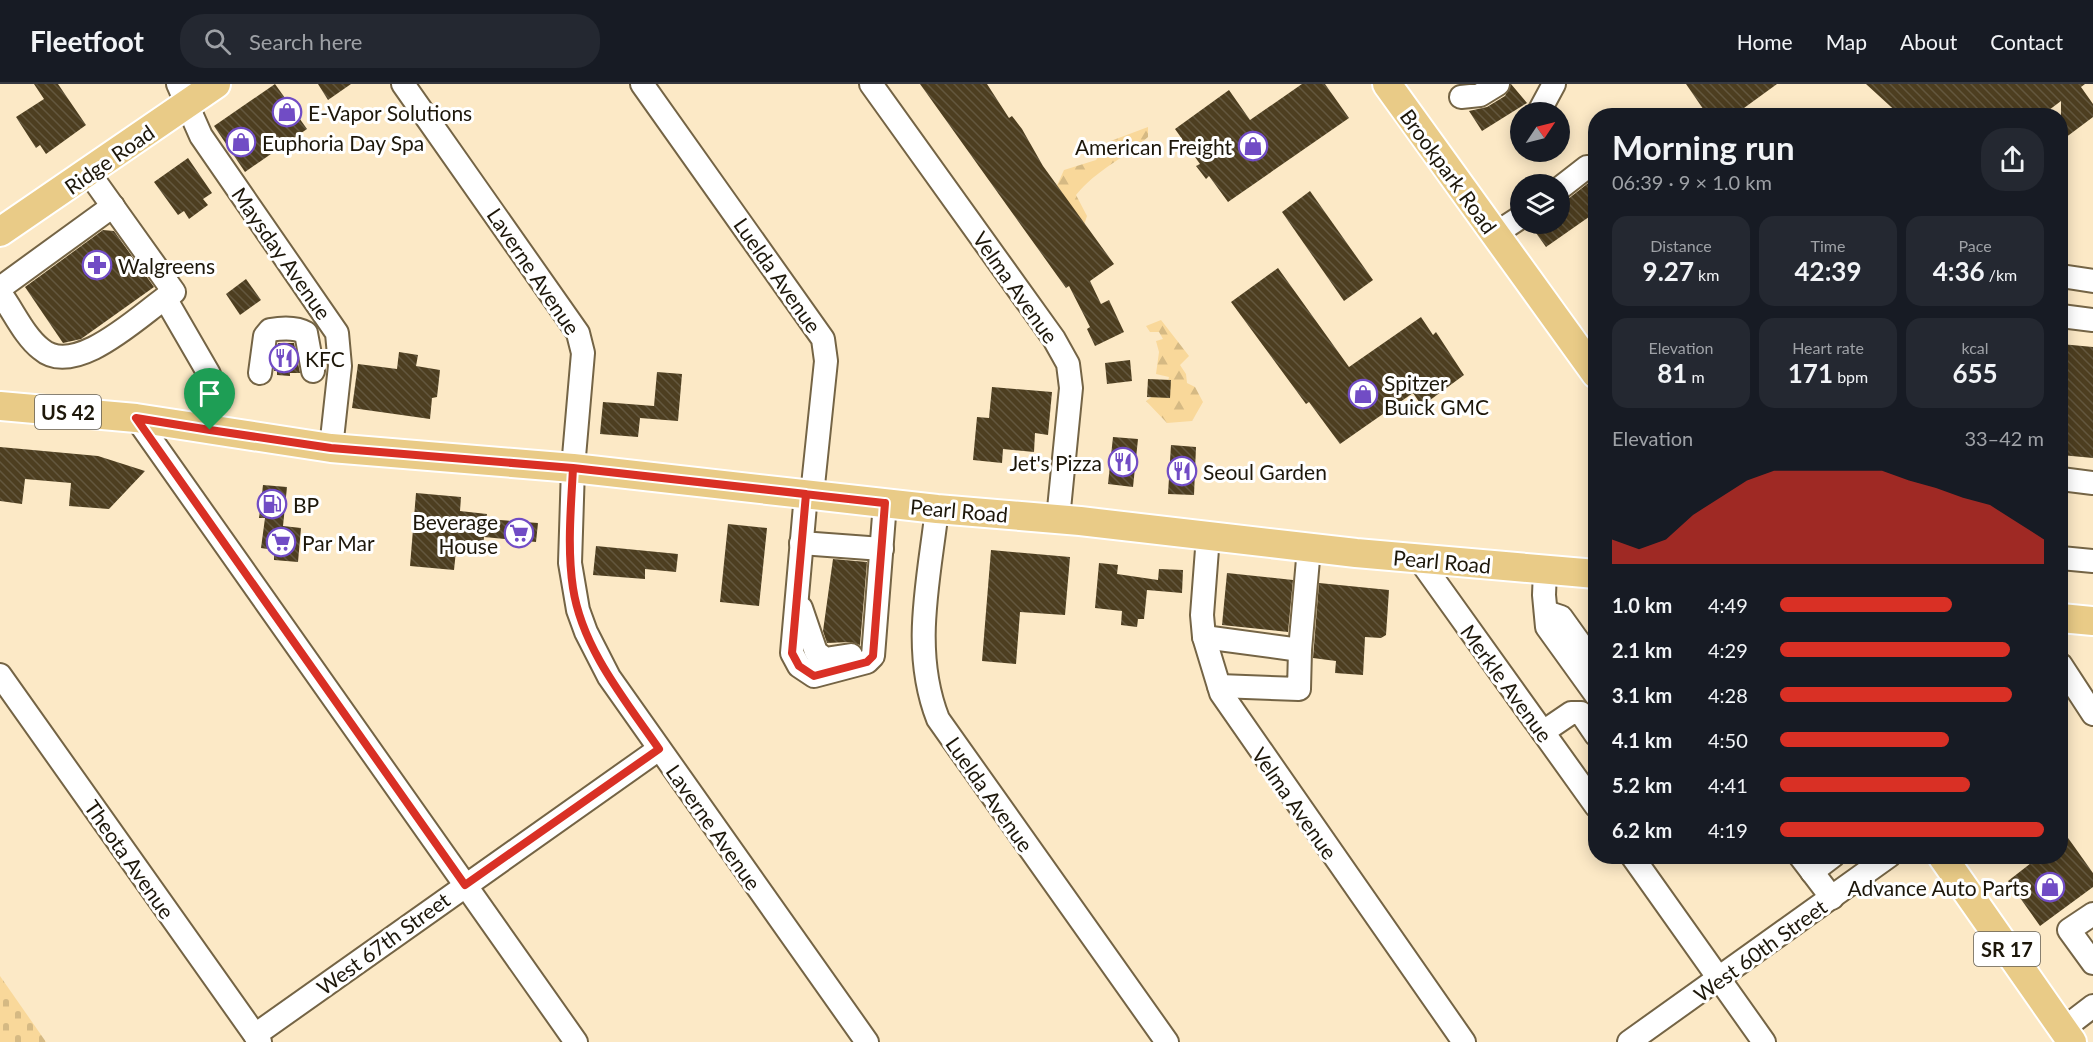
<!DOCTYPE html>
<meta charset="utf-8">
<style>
body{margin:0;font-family:Lato,sans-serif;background:#242831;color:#f1f3f6;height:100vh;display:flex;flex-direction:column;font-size:22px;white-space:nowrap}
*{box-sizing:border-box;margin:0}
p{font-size:20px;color:#9ea1a6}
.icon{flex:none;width:33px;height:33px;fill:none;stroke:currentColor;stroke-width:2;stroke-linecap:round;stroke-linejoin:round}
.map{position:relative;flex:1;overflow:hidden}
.details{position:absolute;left:1588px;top:24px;width:480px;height:756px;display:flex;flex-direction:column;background:#171b24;border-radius:24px;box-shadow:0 3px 15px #0003}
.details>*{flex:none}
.needle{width:39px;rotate:55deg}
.fabs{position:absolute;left:1510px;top:18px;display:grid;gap:12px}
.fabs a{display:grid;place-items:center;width:60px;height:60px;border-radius:50%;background:#171b24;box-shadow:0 3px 15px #0003;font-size:30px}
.pin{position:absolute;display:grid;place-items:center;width:51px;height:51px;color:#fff;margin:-62px -26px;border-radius:50% 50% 50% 0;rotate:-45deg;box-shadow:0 0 6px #0007}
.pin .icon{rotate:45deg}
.round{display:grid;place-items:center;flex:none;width:63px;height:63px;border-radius:24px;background:#242831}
.overview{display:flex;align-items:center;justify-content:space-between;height:102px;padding:0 24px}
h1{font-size:33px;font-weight:700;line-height:45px}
.metrics{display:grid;grid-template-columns:repeat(3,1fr);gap:9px;height:102px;padding:6px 24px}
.metrics div{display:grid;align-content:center;border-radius:15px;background:#242831;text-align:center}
.metrics b{font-size:26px;font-weight:700}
.metrics small{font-size:16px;font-weight:400}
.metrics p{font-size:16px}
.chart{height:168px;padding:12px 24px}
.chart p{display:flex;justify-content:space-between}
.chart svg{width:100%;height:108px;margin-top:6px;fill:#d93025;opacity:.7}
ul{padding:0 24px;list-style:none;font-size:20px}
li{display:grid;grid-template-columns:96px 72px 1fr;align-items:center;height:45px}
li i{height:15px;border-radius:8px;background:#d93025}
header{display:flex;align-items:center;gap:36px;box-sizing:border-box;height:84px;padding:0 30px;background:#171b24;border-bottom:2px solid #363941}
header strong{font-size:28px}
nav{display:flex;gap:33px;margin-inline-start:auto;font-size:21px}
.search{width:420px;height:54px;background:#242831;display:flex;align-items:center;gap:15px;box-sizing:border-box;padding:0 21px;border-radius:24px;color:#9ea1a6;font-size:22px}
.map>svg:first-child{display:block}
.forest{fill:url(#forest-firs)}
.cemetery{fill:url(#cemetery-stones)}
.building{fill:url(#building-back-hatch)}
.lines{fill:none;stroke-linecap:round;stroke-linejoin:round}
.minor-casing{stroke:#746445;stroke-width:26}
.major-casing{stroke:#fff;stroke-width:32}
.minor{stroke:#fff;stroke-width:22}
.major{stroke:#e9cb87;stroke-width:28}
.route-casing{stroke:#fff;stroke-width:12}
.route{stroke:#d93025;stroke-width:8}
.labels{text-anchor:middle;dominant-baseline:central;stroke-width:6;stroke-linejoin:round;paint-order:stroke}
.shield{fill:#fff;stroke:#615d54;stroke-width:1.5}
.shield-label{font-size:20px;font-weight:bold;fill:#1d170a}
.poi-label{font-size:21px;fill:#1d170a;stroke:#fff;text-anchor:start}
.street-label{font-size:21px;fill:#1d170a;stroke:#fff}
</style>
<header>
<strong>Fleetfoot</strong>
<div class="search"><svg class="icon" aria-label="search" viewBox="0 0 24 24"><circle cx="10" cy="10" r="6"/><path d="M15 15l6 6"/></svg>Search here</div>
<nav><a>Home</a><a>Map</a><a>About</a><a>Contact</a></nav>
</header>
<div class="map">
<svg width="2093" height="958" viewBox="0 0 2093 958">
<defs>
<pattern id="forest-firs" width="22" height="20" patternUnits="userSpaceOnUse" patternTransform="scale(1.5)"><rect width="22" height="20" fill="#f9d89a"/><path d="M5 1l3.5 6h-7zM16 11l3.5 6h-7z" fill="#d5b983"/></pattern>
<pattern id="cemetery-stones" width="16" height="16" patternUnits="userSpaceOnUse" patternTransform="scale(1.5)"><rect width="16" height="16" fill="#f9d89a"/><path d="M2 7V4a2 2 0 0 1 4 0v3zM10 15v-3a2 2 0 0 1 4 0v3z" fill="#d5b983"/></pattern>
<pattern id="building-back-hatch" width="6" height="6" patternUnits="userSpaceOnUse" patternTransform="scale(1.5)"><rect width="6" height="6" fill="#4d3e20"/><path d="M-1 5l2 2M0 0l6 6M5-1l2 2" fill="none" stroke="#63573e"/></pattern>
</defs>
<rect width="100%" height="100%" fill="#fce9c6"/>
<g class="forest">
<path d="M 1148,43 L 1148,53 C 1125,74 1096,86 1076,111 L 1087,132 L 1082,147 L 1051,115 L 1064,86 L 1096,76 L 1108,58 Z"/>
<path d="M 1161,236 L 1189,272 L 1180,281 L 1186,290 L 1187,299 L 1195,303 L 1203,318 L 1192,337 L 1167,339 L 1146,317 L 1167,302 L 1169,293 L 1156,290 L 1159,268 L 1156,257 L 1163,255 L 1159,248 L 1150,248 L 1146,242 Z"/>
</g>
<path class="cemetery" d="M 0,892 L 46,958 L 0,958 Z"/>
<g class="building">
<path d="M 34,0 L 58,0 L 86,41 L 46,70 L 40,61 L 36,64 L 16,33 L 44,15 Z"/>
<path d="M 275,0 L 307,45 L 245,88 L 214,42 Z"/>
<path d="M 318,0 L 351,0 L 328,16 Z"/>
<path d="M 920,0 L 987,0 L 1009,34 L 1012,32 L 1022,45 L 1043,82 L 1114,180 L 1090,197 L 1101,220 L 1109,216 L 1124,248 L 1095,262 L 1087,245 L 1090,243 L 1069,202 L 1066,204 Z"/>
<path d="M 1302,0 L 1325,0 L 1349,34 L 1228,118 L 1209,92 L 1206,95 L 1196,82 L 1200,80 L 1175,45 L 1229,6 L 1250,36 Z"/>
<path d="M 1511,0 L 1527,19 L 1482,47 L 1469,27 L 1487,23 L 1505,12 Z"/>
<path d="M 1686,0 L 1777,0 L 1733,32 L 1708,32 Z"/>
<path d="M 1866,0 L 2085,0 L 2081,3 L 2093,20 L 2093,33 L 2061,57 L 2061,17 L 2041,32 L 1901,32 Z"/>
<path d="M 188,74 L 212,109 L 203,115 L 208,121 L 189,135 L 184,127 L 178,131 L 154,98 Z"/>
<path d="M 1596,93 L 1596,128 L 1546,163 L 1531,142 L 1560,140 L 1560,117 L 1568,115 Z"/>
<path d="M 1310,107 L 1373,196 L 1344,217 L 1282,128 Z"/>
<path d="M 103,146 L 114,147 L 154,203 L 81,255 L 63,259 L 25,203 Z"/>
<path d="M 1278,184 L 1349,283 L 1421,233 L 1433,251 L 1436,248 L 1464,291 L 1422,322 L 1413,309 L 1340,360 L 1309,318 L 1306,320 L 1231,218 Z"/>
<path d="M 246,195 L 261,216 L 240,231 L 226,210 Z"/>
<path d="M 278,259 L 294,259 L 300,289 L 290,289 L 290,292 L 277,291 L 277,287 L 274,287 Z"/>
<path d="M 2061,260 L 2093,263 L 2093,374 L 2061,371 Z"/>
<path d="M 399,268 L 418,271 L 416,282 L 440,286 L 437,313 L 432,314 L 430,335 L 352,324 L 358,280 L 397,285 Z"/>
<path d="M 1130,276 L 1132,297 L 1107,300 L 1105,279 Z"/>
<path d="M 657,288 L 682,290 L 678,337 L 640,334 L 638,353 L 600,350 L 603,318 L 654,322 Z"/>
<path d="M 1148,295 L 1171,296 L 1170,314 L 1147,313 Z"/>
<path d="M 992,303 L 1052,308 L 1048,351 L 1035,349 L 1034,368 L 1003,365 L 1002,379 L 973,376 L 977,333 L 989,334 Z"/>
<path d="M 1113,353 L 1138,355 L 1133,403 L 1108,400 Z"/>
<path d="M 1171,361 L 1196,363 L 1194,411 L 1168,410 Z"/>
<path d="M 0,363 L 98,372 L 145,387 L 109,425 L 69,422 L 71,399 L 25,395 L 22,420 L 0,417 Z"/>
<path d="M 263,401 L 287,403 L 283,442 L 301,444 L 298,478 L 274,476 L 274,466 L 261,464 L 265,434 L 259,434 Z"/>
<path d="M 416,409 L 461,413 L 460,427 L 487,430 L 486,435 L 538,439 L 536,458 L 484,453 L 482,470 L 456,467 L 454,486 L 410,482 Z"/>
<path d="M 728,440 L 767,444 L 759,522 L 720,518 Z"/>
<path d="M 596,462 L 678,470 L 676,488 L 645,485 L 645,495 L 593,491 Z"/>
<path d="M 991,466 L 1070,473 L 1065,531 L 1020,528 L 1016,580 L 982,577 Z"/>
<path d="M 833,475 L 867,478 L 860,561 L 850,558 L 827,559 L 823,547 Z"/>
<path d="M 1099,479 L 1118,481 L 1117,490 L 1158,496 L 1159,485 L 1183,486 L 1182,509 L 1147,506 L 1144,535 L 1138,535 L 1137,543 L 1121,541 L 1122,527 L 1095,524 Z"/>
<path d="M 1227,489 L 1293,496 L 1288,548 L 1222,541 Z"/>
<path d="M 1319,499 L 1389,506 L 1386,551 L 1381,554 L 1365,553 L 1363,591 L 1335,589 L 1336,577 L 1313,574 Z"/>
<path d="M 2061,744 L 2093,789 L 2093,803 L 2040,842 L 2008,797 L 2040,772 L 2061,772 Z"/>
</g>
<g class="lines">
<g class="minor-casing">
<g id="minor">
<path d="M 178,0 L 201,52 L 337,249 L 340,282 L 331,364"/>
<path d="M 403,0 L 578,249 L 583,269 L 573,384 L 570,479 L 578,526 L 586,548 L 609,593 L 867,958"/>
<path d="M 642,0 L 823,255 L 826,277 L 812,411"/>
<path d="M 871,0 L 1054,255 L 1068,280 L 1071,304 L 1058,435"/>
<path d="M 1461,13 L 1480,11 L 1498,0"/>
<path d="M 1540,26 L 1554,0"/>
<path d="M 89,89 L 174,208 L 165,214 L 209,290 L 210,346"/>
<path d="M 1560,104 L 1587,83"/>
<path d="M 1495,150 L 1521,133"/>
<path d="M 2061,192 L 2093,197"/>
<path d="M 0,204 L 113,122"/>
<path d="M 0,209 C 13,226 24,252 41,265 C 74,294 137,234 165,214"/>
<path d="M 2061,232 L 2093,236"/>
<path d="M 260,289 L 265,252 L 270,246 C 282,244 296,243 306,249 L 313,287"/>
<path d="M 136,334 L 576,958"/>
<path d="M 2061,395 L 2093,399"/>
<path d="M 806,410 L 792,569 L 799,582 L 814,592 L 867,578 L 873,572 L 885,419"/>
<path d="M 937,425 C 929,496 911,566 938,635 L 1167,958"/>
<path d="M 1208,452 L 1202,531 L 1204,553 L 1221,609 L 1464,958"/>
<path d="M 801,459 L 882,465"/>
<path d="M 2061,474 L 2093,477"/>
<path d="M 1419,475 L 1596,722"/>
<path d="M 1545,486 L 1544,511 L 1547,543 L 1596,611"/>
<path d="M 801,524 L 816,568 L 825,575 L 851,571"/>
<path d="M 1546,528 L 1561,533 L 1589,572"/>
<path d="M 1204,553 L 1300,566 L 1309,464"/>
<path d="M 2061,581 L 2093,630"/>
<path d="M 0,591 L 260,958"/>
<path d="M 1219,602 L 1299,605 L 1300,566"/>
<path d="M 1543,648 L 1571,629 L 1581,629 L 1596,651"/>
<path d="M 1632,772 L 1764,958"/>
<path d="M 1800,772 L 1832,814"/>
<path d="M 1812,788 L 1833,772"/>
<path d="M 2093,830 L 2069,846 L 2093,879"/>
<path d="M 2063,945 L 2093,922"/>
<path d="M 255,951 L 659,665"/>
<path d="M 1629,958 L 1889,772"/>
</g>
</g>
<g class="major-casing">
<g id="major">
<path d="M 1387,0 L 1596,290"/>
<path d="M 0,148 L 216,0"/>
<path d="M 0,322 L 136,334 L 331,364 L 573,384 L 937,425 L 1080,437 L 1356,469 L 1596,490"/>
<path d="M 2061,534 L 2093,537"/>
<path d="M 1942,772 L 2072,958"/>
</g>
</g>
<use href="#minor" class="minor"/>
<use href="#major" class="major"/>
</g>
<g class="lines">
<g class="route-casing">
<path id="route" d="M 210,346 L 331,364 L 573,384 L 806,410 L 792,569 L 799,582 L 814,592 L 867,578 L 873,572 L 885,419 L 884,419 C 780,407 676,395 573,384 C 571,423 567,464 573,504 C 582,564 625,616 659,665 L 465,801 L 136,334 L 210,346"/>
</g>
<use href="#route" class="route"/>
</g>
<defs>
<g id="shop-ring" transform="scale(1.5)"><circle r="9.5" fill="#fff" stroke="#714cc5" stroke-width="1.5"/><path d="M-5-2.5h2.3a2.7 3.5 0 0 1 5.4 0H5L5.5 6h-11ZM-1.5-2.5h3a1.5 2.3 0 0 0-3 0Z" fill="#714cc5"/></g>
<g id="pharmacy-ring" transform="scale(1.5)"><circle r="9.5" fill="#fff" stroke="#714cc5" stroke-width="1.5"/><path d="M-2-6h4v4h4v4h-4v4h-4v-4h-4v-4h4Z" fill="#714cc5"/></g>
<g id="restaurant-ring" transform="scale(1.5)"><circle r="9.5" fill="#fff" stroke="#714cc5" stroke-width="1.5"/><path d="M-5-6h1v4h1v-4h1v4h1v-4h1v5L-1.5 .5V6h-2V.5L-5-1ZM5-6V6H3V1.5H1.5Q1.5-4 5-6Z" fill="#714cc5"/></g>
<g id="fuel-ring" transform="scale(1.5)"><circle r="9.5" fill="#fff" stroke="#714cc5" stroke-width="1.5"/><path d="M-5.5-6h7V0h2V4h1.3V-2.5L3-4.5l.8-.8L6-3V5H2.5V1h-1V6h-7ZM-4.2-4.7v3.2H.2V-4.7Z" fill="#714cc5"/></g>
<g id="supermarket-ring" transform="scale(1.5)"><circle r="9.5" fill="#fff" stroke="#714cc5" stroke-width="1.5"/><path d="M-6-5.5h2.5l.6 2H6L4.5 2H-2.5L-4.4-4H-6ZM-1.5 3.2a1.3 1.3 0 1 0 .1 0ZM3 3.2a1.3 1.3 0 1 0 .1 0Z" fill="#714cc5"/></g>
</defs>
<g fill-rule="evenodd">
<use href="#shop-ring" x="287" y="28"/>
<use href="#shop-ring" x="241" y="58"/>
<use href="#shop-ring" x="1253" y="62"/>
<use href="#pharmacy-ring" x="97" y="181"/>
<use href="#restaurant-ring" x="284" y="274"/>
<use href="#shop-ring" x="1363" y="310"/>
<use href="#restaurant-ring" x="1123" y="378"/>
<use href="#restaurant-ring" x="1182" y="387"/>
<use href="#fuel-ring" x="272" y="420"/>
<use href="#supermarket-ring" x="519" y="449"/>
<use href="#supermarket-ring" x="281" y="458"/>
<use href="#shop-ring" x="2050" y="803"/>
</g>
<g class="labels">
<g class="shield">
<rect x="35" y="311" width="66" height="34" rx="4.5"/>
<rect x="1974" y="848" width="66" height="34" rx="4.5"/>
</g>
<g class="shield-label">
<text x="68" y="328">US 42</text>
<text x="2007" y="865">SR 17</text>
</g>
<g class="poi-label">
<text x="308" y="28">E-Vapor Solutions</text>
<text x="262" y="58">Euphoria Day Spa</text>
<text x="1232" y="62" text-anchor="end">American Freight</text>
<text x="118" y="181">Walgreens</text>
<text x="305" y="274">KFC</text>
<text x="1384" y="298">Spitzer<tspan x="1384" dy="24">Buick GMC</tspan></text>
<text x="1102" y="378" text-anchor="end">Jet's Pizza</text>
<text x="1203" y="387">Seoul Garden</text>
<text x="293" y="420">BP</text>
<text x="498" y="437" text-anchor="end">Beverage<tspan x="498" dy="24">House</tspan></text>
<text x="302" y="458">Par Mar</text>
<text x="2029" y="803" text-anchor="end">Advance Auto Parts</text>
</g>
<g class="street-label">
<text transform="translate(109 75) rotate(-35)">Ridge Road</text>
<text transform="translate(1449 87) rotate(54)">Brookpark Road</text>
<text transform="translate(282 169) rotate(55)">Maysday Avenue</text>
<text transform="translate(534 187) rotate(56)">Laverne Avenue</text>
<text transform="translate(778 191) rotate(55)">Luelda Avenue</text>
<text transform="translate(1016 203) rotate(55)">Velma Avenue</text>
<text transform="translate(959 426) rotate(5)">Pearl Road</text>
<text transform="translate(1442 477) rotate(5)">Pearl Road</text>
<text transform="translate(1507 599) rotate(54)">Merkle Avenue</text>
<text transform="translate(990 710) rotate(55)">Luelda Avenue</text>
<text transform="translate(1295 719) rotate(55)">Velma Avenue</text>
<text transform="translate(714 743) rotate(55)">Laverne Avenue</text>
<text transform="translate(130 775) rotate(55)">Theota Avenue</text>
<text transform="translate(383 859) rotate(-36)">West 67th Street</text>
<text transform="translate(1760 866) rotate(-36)">West 60th Street</text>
</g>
</g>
</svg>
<div class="fabs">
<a><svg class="needle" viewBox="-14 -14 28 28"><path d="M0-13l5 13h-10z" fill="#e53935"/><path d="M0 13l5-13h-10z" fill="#9ea1a6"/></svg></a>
<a><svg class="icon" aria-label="layers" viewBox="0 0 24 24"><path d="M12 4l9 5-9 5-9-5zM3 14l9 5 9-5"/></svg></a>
</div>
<div class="pin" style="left:210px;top:346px;background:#1e9e55"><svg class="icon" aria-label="arrive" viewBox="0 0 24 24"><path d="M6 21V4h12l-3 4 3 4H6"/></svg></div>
<section class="details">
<div class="overview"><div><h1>Morning run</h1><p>06:39 · 9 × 1.0 km</p></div><a class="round"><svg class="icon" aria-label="share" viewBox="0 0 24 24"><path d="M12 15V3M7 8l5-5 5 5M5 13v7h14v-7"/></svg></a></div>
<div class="metrics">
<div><p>Distance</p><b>9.27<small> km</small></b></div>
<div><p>Time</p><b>42:39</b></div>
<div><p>Pace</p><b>4:36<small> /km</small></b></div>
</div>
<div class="metrics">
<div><p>Elevation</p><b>81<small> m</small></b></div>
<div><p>Heart rate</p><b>171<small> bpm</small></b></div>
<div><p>kcal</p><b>655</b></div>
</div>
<div class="chart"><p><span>Elevation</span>33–42 m</p>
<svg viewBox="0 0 160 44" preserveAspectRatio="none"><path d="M0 44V34L10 38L20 34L30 24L40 17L50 10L60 6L70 6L80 6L90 6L100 6L110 10L120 13L130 17L140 20L150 27L160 34V44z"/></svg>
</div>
<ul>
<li><b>1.0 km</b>4:49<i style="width:65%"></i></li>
<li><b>2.1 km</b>4:29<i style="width:87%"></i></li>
<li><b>3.1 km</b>4:28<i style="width:88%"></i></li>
<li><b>4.1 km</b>4:50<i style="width:64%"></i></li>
<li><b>5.2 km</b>4:41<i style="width:72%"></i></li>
<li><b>6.2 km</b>4:19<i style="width:100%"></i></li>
</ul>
</section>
</div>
